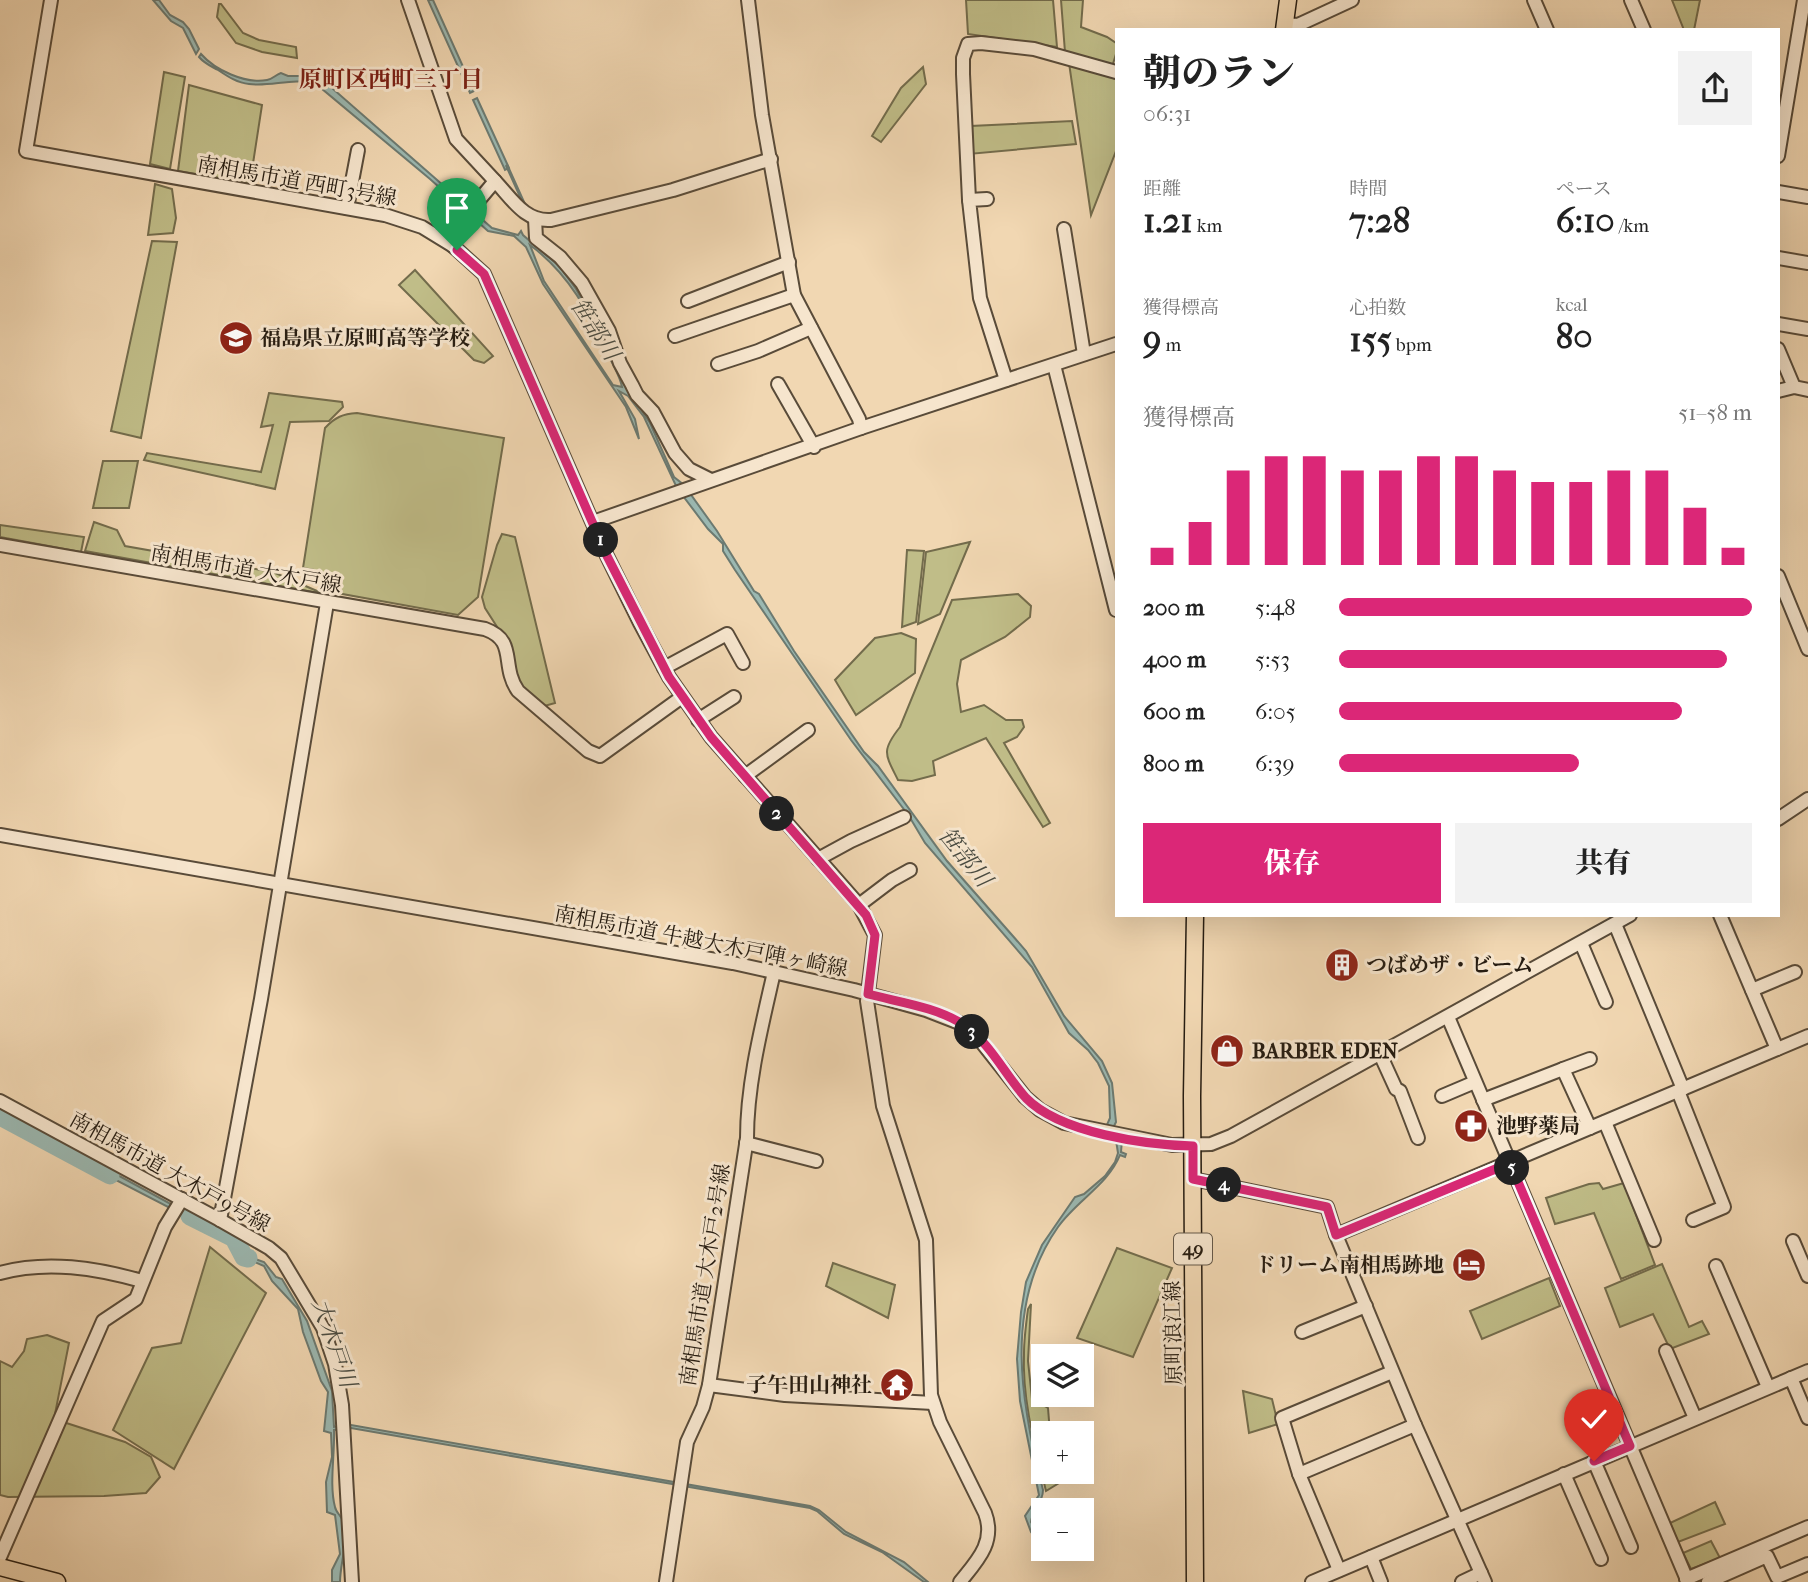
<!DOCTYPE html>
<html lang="ja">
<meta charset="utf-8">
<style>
body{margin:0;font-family:"IM FELL French Canon","Noto Serif JP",serif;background:#f2f2f2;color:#222;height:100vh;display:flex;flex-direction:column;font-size:26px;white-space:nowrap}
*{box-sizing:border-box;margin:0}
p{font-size:23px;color:#767676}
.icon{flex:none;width:38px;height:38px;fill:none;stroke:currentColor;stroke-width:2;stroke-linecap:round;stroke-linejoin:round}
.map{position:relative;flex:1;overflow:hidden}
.side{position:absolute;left:1115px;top:28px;width:665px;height:889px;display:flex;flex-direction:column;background:#fff;border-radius:0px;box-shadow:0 7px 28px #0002}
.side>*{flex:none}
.tools{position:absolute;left:1031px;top:1344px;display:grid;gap:14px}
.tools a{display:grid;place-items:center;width:63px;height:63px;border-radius:0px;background:#fff;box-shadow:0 7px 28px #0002;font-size:35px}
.pin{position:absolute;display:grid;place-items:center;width:60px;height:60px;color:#fff;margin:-72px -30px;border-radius:50% 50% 50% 0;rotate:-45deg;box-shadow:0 0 7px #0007}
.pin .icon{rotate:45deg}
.km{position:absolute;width:35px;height:35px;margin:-18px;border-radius:50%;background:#222;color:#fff;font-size:19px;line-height:35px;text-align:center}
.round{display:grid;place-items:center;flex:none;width:74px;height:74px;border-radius:0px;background:#f2f2f2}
.summary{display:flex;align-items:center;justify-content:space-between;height:119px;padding:0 28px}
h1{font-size:38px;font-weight:800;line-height:52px}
.figures{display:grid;grid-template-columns:repeat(3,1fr);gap:10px;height:119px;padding:7px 28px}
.figures div{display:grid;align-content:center}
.figures b{font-size:35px;font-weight:800}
.figures small{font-size:19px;font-weight:400}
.figures p{font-size:19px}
.chart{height:196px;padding:14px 28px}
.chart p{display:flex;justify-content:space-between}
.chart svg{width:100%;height:126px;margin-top:7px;stroke:#db2777;stroke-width:6}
.primary-button{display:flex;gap:14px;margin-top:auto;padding:14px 28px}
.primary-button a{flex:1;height:80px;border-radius:0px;background:#db2777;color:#fff;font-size:28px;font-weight:800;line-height:80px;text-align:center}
.primary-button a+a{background:#f2f2f2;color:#222}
ul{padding:0 28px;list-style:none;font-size:23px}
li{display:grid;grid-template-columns:112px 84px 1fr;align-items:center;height:52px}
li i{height:18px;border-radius:9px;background:#db2777}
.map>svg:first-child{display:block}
.green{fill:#c0bd88;stroke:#736c4c;stroke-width:2}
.water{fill:#9bb8b1;stroke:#6c7a71;stroke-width:2;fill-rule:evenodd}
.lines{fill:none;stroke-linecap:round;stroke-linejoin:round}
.stream{stroke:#6c7a71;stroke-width:3.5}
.river{stroke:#9bb8b1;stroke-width:19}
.minor-casing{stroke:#594b39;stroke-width:16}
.major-casing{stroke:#261c11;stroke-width:19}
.minor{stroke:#f6e5cd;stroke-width:12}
.major{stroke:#f1d7b2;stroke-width:16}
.route-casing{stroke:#fff;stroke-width:14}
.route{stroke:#db2777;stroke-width:9}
.labels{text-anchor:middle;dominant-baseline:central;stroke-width:6;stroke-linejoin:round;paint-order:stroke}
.shield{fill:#f6e5cd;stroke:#645849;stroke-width:2}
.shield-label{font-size:19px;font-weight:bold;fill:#261c11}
.street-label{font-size:21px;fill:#261c11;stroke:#f6e5cd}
.poi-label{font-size:21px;font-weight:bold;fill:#261c11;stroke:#f6e5cd;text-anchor:start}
.neighbourhood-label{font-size:23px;font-weight:bold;fill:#7a1f14;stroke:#f6e5cd}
.water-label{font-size:23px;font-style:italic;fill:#494b41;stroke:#f6e5cd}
</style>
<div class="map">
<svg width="1808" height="1582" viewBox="0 0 1808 1582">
<rect width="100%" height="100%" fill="#f1d7b2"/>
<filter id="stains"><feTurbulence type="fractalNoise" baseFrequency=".00286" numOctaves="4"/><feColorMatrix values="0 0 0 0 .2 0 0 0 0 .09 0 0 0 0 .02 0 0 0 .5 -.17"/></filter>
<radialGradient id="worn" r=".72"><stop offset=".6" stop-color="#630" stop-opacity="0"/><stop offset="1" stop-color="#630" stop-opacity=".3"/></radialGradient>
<g class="green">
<path d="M 966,0 L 1053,0 L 1057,47 L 968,34 Z"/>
<path d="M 1061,0 L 1083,0 L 1081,27 L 1107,37 L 1116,43 L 1116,54 L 1112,67 L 1065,52 Z"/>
<path d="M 1672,0 L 1700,0 L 1694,30 L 1684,30 Z"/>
<path d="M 219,4 L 221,4 L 243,33 L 259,40 L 296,47 L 297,58 L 262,52 L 236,43 L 217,17 Z"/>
<path d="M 1069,63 L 1116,77 L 1116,151 L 1091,215 Z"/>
<path d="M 923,67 L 926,84 L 881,142 L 872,136 L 901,88 Z"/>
<path d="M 164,72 L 185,77 L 170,169 L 150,164 Z"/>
<path d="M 189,85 L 262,105 L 250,183 L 178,171 Z"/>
<path d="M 1072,121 L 1076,144 L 969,154 L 971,126 Z"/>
<path d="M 155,184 L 172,189 L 176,218 L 173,233 L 148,235 Z"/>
<path d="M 152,241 L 177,242 L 141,438 L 111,431 Z"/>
<path d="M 415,270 L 493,356 L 484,363 L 474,360 L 399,285 Z"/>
<path d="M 269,393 L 342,402 L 343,407 L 329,421 L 290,422 L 275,489 L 144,460 L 147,453 L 261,472 L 273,425 L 261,427 Z"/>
<path d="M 357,413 L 504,438 L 478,597 L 458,615 L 326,591 L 314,570 L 303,568 L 325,428 C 335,417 343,414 357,413 Z"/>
<path d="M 103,461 L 138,461 L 129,508 L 93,508 Z"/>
<path d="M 94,522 L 117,530 L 125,546 L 273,572 L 324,594 L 85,551 Z"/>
<path d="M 0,525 L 84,537 L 81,552 L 0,537 Z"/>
<path d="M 502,534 L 515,537 L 555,703 L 541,707 L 520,690 L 508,644 L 485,608 L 482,597 L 497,545 Z"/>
<path d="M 970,542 L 940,614 L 918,624 L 926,552 Z"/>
<path d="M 907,550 L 924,551 L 916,622 L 902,627 Z"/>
<path d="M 1018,594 L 1031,606 L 1030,617 L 1005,637 L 961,660 L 957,684 L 961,712 L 984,705 L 1006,720 L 1022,720 L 1024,727 L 1017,737 L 1004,743 L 1050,823 L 1043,827 L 986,738 L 933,761 L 935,775 L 912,781 L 898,780 C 885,754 881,751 900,727 L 952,600 Z"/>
<path d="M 901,633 L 916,639 L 915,673 L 856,715 L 835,680 L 875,638 Z"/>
<path d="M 1599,1183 L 1603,1189 L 1624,1183 L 1655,1265 L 1621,1279 L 1594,1213 L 1555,1224 L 1546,1198 L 1589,1184 Z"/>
<path d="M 210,1247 L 266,1293 L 174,1469 L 113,1430 L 152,1348 L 181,1343 Z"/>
<path d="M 1117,1248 L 1172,1268 L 1133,1357 L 1077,1338 Z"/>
<path d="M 833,1263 L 895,1285 L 888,1318 L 826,1286 Z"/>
<path d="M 1662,1264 L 1689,1327 L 1702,1321 L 1709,1334 L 1670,1349 L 1653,1314 L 1620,1327 L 1605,1288 Z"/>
<path d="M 1549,1278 L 1560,1306 L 1482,1339 L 1470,1311 Z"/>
<path d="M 1031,1304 L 1028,1361 L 1032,1399 L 1048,1408 L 1050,1433 L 1043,1433 L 1043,1472 L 1073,1472 L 1072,1475 L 1046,1491 C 1035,1446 1022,1400 1024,1353 C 1024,1339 1026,1324 1028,1309 Z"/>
<path d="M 47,1335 L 69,1343 L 54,1419 L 125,1442 L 151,1457 L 160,1477 L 146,1493 L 104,1496 L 8,1497 L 0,1495 L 0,1361 L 12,1367 L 24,1351 L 27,1339 Z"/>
<path d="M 1243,1391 L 1272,1399 L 1278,1424 L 1249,1433 Z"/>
<path d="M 1715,1502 L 1725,1524 L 1678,1542 L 1670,1523 Z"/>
<path d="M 1711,1541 L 1720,1558 L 1691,1569 L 1683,1553 Z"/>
</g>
<g class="water">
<path d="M 153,0 L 159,0 L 170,15 L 183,22 L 189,29 L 199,49 L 196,54 L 183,28 L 171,21 Z"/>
<path d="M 428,0 L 433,0 L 474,91 L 470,93 Z"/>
<path d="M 201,54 C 215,70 245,84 267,80 C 273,79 275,75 281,73 L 288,76 L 307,76 L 332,88 L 492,228 L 518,235 L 521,231 L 523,235 L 560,267 L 576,289 L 601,333 L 619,375 L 650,423 L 674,477 L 684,485 L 717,531 L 754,591 L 759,594 L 794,651 L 864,752 L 878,766 L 947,861 L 1026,951 L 1064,1016 L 1102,1061 L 1112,1083 L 1116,1122 L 1114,1126 L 1122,1140 L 1121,1152 L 1126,1154 L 1125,1157 L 1120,1155 C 1108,1185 1076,1201 1058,1227 C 1003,1305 1021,1404 1043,1490 C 1043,1503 1032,1510 1031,1522 L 1043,1540 L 1043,1547 L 1031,1532 L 1025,1516 L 1039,1495 L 1020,1401 L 1017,1359 L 1021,1312 L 1026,1282 L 1042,1245 L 1075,1197 L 1084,1194 L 1105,1176 L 1115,1162 L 1118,1153 L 1115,1134 L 1106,1127 L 1110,1118 L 1109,1086 L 1098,1063 L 1088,1050 L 1069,1033 L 1032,967 L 925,843 L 909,816 L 851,740 L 735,570 L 723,551 L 723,544 L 708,529 L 677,488 L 644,417 L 628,396 L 619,391 L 635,419 L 639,439 L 626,407 L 543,284 L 526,247 L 514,236 L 488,231 L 430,179 L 316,84 C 293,77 272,87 249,84 C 237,83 227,76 218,70 C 211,66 205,64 199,57 ZM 530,245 C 568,273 590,313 609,356 C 613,366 620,376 622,387 L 613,385 L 544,281 Z"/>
<path d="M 477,98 L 509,168 L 505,170 L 473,100 Z"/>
<path d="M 0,1111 L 237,1240 L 246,1256 L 264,1262 L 276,1277 L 282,1279 L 307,1321 L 332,1391 L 334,1427 L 351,1425 L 810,1506 L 819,1510 L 846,1532 L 904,1562 L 928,1582 L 924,1582 L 882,1552 L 844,1534 L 817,1511 L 810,1508 L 351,1428 L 334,1430 C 335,1454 329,1485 335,1507 C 336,1513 342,1516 343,1522 C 349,1541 340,1563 340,1582 L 332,1582 L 332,1570 L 340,1554 L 335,1515 L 327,1512 L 326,1482 L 332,1457 L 331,1433 L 324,1431 L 328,1392 L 321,1381 L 303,1332 L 298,1309 L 272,1281 L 264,1266 L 245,1258 L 236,1242 L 106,1175 L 62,1147 L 18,1129 L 16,1121 L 0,1118 Z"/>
</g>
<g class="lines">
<path class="stream" d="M 507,166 L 525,206"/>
<g class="river">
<path d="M 0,1116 L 110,1175"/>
<path d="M 190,1216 L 234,1238 L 244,1257 L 248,1258"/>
</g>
<g class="minor-casing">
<g id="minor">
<path d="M 51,0 L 26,151 L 385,215 L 422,227 L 453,246 L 450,241 L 452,232 L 495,181 C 512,199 525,222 551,220 L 673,190 L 771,159"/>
<path d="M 408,0 L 456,139 L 495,181"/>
<path d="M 748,0 L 762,115 L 794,295 L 859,419 L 861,428 L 1116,344"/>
<path d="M 1534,0 L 1547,30"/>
<path d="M 1631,0 L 1644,30"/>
<path d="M 1284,24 L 1298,25 L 1352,0"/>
<path d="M 1778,156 L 1804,0"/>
<path d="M 1778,192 L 1808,197"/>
<path d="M 987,199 L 969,200 L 980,298 L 1006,380"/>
<path d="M 969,200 L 963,74 L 963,58 L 968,44 L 981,43 L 1034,49 L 1116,72"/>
<path d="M 347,208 L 358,150"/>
<path d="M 535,219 L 536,238 L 560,257 L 582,283 L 609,331 L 620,363 L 632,385 L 637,395 L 653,412 L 675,453 L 689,469 L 711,480"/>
<path d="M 1064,229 L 1084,354"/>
<path d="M 453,246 L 484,274 L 607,556 L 640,623 L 669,677 L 711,737 L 859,905 L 875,935 L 867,1001 L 883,1106 L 926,1240 L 931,1395 L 940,1422 L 985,1513 C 996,1542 977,1561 960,1582"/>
<path d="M 1778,258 L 1808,263"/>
<path d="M 688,301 L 789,262"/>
<path d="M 1778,324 L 1808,329"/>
<path d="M 675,336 L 794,295"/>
<path d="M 1778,349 L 1794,387"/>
<path d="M 718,364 L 758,351 L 811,328"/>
<path d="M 1054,365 L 1116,610"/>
<path d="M 778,384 L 814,447"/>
<path d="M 1778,391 L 1794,387 L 1808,390"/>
<path d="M 593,522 L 861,428"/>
<path d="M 0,545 L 485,629 C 518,641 500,665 518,691 L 588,751 L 600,756 L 682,697"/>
<path d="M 1778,576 L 1808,649"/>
<path d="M 664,668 L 727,634 L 743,663"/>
<path d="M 698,720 L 734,697"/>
<path d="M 745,776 L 808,730"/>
<path d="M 1778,819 L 1808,799"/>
<path d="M 0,835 L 733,963 L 854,990 L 926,1010 L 962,1024 L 976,1035 L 1025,1097 L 1040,1110 L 1064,1123 L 1172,1145 L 1211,1144 L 1231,1136 L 1630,915"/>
<path d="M 818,859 L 851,841 L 904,817"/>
<path d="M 859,905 L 892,880 L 910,870"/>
<path d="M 1720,915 L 1777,1049"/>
<path d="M 1615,924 L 1683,1089"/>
<path d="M 1581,943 L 1606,1002"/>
<path d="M 1752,990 L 1795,972"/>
<path d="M 1448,1017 L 1688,1582"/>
<path d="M 1380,1054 L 1396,1089 L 1400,1091 L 1418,1138"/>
<path d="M 1563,1069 L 1590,1059"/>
<path d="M 1678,1091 L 1724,1207 L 1693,1220"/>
<path d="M 1442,1096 L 1475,1082"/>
<path d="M 1483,1100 L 1563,1069 L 1590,1128"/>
<path d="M 0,1101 L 220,1220 L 269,1248 L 281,1258 L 323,1328 L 335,1364 L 342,1405 L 352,1582"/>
<path d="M 1605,1122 L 1654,1240"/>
<path d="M 746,1143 L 816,1161"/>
<path d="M 1193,1179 L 1327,1207 L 1336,1235"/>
<path d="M 220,1220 L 261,999 L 327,603"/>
<path d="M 1793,1241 L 1808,1276"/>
<path d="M 1716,1266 L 1768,1387"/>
<path d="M 0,1273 C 47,1260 96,1268 142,1281"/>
<path d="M 1302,1332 L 1366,1306"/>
<path d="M 1666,1351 L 1695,1418"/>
<path d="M 1392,1372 L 1282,1418 L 1299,1474 L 1415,1425"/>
<path d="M 1791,1378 L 1808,1418"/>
<path d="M 709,1385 L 785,1395 L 933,1403"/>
<path d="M 1594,1461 L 1631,1547"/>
<path d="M 1299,1474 L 1339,1570"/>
<path d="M 1564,1474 L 1601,1559"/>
<path d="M 0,1557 L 103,1321 L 136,1299 L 165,1227 L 182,1199"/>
<path d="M 1371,1557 L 1381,1582"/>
<path d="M 1686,1579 L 1808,1527"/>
<path d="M 666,1582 L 687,1442 L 703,1407 L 709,1385 L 747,1138 C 747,1083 762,1025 774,972"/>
<path d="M 1312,1582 L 1808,1371"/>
<path d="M 1462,1582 L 1481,1573"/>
<path d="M 1485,1582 L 1415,1425 L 1336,1235 L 1808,1036"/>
<path d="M 1708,1582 L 1767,1556 L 1777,1577 L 1808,1564"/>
</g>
</g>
<g class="major-casing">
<g id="major">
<path d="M 1284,30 L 1288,0"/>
<path d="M 1195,915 L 1192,1096 L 1195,1582"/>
<path d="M 0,1567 L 57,1582"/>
</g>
</g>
<use href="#minor" class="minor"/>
<use href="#major" class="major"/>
</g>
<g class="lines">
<g class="route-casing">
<path id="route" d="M 457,250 L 484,274 L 607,556 L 669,677 L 711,737 L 866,915 L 875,935 L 868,994 C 898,1002 937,1007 964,1025 C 991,1044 1005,1075 1026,1098 C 1060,1133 1146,1145 1193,1146 L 1193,1179 L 1327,1207 L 1336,1235 L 1510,1163 L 1630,1446 L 1594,1461"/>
</g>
<use href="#route" class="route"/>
</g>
<defs>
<g id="school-disc" transform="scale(1.75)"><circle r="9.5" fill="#8f2418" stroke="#f6e5cd"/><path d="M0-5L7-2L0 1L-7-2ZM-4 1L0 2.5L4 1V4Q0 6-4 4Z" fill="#fff"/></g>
<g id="building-disc" transform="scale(1.75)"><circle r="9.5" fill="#8f2418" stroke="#f6e5cd"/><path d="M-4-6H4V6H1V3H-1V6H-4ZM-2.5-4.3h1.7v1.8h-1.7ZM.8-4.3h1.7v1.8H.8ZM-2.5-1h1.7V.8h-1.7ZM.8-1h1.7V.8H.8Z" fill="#fff"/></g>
<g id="shop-disc" transform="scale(1.75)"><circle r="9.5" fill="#8f2418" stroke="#f6e5cd"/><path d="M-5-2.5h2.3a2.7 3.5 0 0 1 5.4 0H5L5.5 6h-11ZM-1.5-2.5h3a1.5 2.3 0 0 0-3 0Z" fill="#fff"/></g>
<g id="pharmacy-disc" transform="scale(1.75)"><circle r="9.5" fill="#8f2418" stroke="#f6e5cd"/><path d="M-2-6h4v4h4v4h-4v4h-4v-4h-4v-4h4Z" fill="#fff"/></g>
<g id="hotel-disc" transform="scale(1.75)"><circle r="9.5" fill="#8f2418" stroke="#f6e5cd"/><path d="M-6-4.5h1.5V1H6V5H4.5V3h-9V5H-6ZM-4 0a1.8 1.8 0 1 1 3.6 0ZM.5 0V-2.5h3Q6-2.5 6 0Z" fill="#fff"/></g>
<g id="temple-disc" transform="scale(1.75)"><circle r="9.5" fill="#8f2418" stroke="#f6e5cd"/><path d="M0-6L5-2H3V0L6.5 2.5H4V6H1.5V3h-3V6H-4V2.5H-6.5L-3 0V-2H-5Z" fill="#fff"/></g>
</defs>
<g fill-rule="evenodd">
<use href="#school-disc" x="236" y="338"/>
<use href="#building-disc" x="1342" y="965"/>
<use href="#shop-disc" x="1227" y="1051"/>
<use href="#pharmacy-disc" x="1471" y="1126"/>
<use href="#hotel-disc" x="1469" y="1265"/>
<use href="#temple-disc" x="897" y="1385"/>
</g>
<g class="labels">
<rect class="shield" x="1174" y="1233.5" width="38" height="31" rx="5"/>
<g class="shield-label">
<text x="1193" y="1249">49</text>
</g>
<g class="street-label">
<text transform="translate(297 181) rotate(10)">南相馬市道 西町3号線</text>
<text transform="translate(246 569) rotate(10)">南相馬市道 大木戸線</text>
<text transform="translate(701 941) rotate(11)">南相馬市道 牛越大木戸陣ヶ崎線</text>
<text transform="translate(170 1172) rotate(29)">南相馬市道 大木戸9号線</text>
<text transform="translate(705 1275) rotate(-81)">南相馬市道 大木戸2号線</text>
<text transform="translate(1173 1333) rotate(-91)">原町浪江線</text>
</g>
<g class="poi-label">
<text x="260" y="338">福島県立原町高等学校</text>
<text x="1366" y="965">つばめザ・ビーム</text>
<text x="1252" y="1051">BARBER EDEN</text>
<text x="1496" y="1126">池野薬局</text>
<text x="1444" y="1265" text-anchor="end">ドリーム南相馬跡地</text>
<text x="872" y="1385" text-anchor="end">子午田山神社</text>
</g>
<g class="neighbourhood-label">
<text x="391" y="79">原町区西町三丁目</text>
</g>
<g class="water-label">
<text transform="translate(595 329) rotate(57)">笹部川</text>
<text transform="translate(965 857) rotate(51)">笹部川</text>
<text transform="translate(334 1343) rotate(71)">大木戸川</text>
</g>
</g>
<rect width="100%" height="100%" filter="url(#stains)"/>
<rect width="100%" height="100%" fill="url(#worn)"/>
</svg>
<div class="tools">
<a><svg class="icon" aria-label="layers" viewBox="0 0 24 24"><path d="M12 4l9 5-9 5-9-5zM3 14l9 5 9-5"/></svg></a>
<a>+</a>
<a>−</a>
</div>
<div class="pin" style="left:457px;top:250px;background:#1e9e55"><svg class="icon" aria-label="arrive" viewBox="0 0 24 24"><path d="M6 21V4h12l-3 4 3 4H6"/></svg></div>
<div class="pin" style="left:1594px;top:1461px;background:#d93025"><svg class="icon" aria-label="check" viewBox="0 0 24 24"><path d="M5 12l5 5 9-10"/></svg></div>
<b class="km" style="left:601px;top:540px">1</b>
<b class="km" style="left:777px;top:814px">2</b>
<b class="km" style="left:972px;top:1032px">3</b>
<b class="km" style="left:1224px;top:1185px">4</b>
<b class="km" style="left:1512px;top:1168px">5</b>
<section class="side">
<div class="summary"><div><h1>朝のラン</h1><p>06:31</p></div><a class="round"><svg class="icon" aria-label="share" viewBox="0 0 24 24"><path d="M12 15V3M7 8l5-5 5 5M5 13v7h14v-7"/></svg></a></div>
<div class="figures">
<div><p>距離</p><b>1.21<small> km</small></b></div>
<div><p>時間</p><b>7:28</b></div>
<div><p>ペース</p><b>6:10<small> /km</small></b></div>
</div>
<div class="figures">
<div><p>獲得標高</p><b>9<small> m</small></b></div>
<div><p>心拍数</p><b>155<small> bpm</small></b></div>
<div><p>kcal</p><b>80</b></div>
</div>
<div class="chart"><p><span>獲得標高</span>51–58 m</p>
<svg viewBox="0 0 160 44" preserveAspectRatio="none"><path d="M5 44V38M15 44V29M25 44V11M35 44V6M45 44V6M55 44V11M65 44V11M75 44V6M85 44V6M95 44V11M105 44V15M115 44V15M125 44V11M135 44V11M145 44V24M155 44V38"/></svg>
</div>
<ul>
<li><b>200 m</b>5:48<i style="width:100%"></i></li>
<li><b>400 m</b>5:53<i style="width:94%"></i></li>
<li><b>600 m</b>6:05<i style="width:83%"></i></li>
<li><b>800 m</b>6:39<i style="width:58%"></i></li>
</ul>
<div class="primary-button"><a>保存</a><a>共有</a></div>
</section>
</div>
